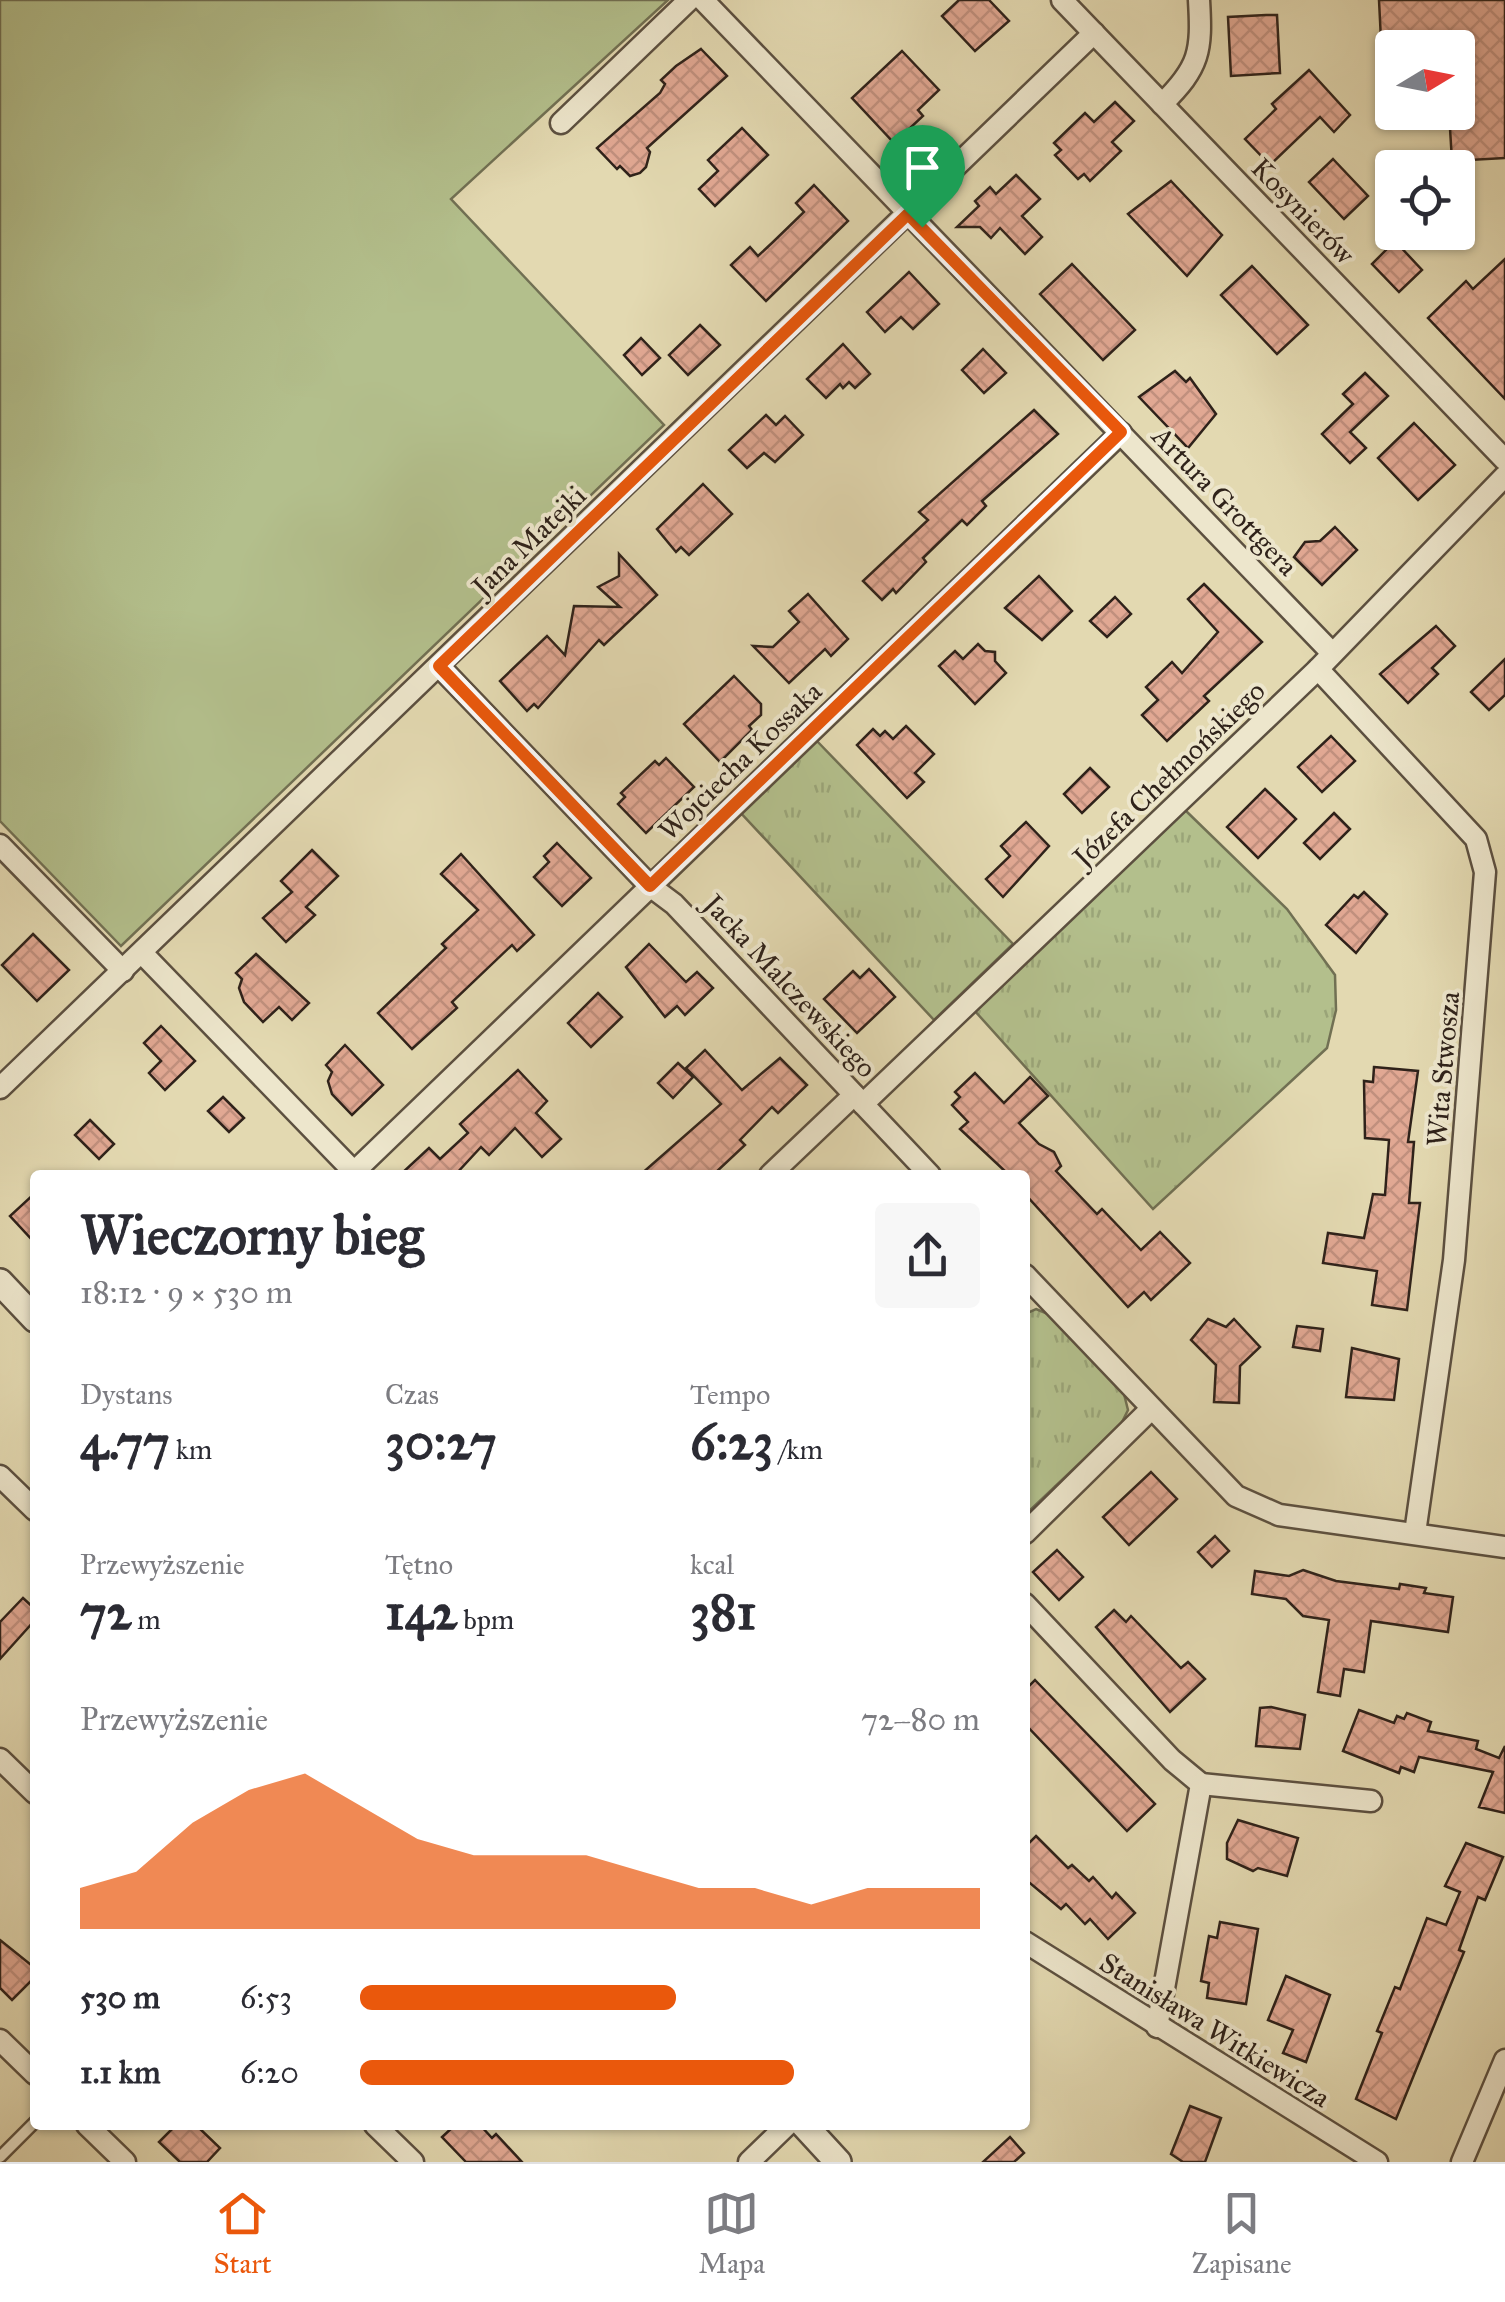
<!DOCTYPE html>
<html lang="pl">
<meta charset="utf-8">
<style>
body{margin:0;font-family:"IM FELL Great Primer",serif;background:#f7f7f7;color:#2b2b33;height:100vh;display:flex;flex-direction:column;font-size:38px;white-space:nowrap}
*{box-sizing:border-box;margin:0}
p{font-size:32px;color:#7c7c81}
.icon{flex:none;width:55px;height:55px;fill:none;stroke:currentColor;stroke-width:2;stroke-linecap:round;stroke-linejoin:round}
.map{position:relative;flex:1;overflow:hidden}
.sheet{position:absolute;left:30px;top:1170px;width:1000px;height:960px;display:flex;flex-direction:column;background:#fff;border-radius:10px;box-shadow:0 2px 8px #0004}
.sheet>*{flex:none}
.needle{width:65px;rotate:80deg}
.controls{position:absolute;left:1375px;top:30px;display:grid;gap:20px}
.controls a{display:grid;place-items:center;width:100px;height:100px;border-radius:10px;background:#fff;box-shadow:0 2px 8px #0004;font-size:50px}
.pin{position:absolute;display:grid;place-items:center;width:85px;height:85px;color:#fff;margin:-102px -42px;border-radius:50% 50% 50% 0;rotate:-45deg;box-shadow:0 0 10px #0007}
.pin .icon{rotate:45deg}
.round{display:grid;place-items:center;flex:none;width:105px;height:105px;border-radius:10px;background:#f7f7f7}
.summary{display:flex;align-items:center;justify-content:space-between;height:170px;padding:0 50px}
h1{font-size:55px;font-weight:700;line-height:75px}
.metrics{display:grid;grid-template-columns:repeat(3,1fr);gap:15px;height:170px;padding:10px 50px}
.metrics div{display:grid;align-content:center}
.metrics b{font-size:50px;font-weight:700}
.metrics small{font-size:28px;font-weight:400}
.metrics p{font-size:28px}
.chart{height:280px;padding:20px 50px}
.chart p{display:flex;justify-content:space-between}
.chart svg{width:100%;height:180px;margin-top:10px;fill:#ea580c;opacity:.7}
ul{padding:0 50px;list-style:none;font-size:32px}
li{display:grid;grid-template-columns:160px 120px 1fr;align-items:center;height:75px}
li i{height:25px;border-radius:12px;background:#ea580c}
.menu{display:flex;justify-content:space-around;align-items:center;height:140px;border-top:2px solid #e1e1e2;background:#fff;font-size:28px;color:#7c7c81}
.menu a{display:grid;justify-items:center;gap:5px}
.menu .selected{color:#ea580c}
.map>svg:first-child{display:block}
.grass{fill:url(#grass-tufts);stroke:#717053;stroke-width:2.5}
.garden{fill:#b3bf8c;stroke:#717053;stroke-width:2.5}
.building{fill:url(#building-cross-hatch);stroke:#2f221a;stroke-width:2.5}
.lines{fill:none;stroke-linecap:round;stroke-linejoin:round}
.service-casing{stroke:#5c5040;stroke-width:15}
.minor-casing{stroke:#5c5040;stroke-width:25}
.tertiary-casing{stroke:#5c5040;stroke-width:30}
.service{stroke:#ede6cc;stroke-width:10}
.minor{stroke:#ede6cc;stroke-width:20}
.tertiary{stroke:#ede6cc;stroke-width:25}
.route-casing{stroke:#fff;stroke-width:20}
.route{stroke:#ea580c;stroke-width:12}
.labels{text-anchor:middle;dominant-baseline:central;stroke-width:8;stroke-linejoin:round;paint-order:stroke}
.street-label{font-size:28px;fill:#2f221a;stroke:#ede6cc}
</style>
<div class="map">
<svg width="1505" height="2162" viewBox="0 0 1505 2162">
<defs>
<pattern id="grass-tufts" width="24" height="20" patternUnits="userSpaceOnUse" patternTransform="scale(2.5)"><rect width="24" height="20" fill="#b3bf8c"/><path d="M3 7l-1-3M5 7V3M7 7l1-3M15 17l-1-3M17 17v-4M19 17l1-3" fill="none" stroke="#9aa478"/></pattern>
<pattern id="building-cross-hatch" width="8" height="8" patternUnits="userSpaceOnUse" patternTransform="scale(2.5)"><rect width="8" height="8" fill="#e1a893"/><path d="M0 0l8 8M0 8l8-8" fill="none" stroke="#c1907e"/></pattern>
</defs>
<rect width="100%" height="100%" fill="#e3d9b1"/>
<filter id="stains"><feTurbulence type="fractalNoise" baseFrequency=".002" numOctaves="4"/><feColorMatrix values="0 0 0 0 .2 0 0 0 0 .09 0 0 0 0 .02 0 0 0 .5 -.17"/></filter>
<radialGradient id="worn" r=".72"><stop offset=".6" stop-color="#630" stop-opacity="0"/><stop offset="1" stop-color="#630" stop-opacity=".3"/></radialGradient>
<g class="grass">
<path d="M 815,739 L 1013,944 L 934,1020 L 739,811 Z"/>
<path d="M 1184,809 L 1287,909 L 1335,975 L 1336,1010 L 1327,1048 L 1153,1209 L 974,1010 Z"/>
<path d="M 1036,1309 L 1048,1314 L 1124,1394 L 1128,1410 L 1121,1424 L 1025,1515 L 1025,1314 Z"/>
</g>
<path class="garden" d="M 0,0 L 668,0 L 451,199 L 664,425 L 121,946 L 0,821 Z"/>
<g class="building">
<path d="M 959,0 L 989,0 L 1009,21 L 975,51 L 942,16 Z"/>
<path d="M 1379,0 L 1505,0 L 1505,158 L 1452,161 L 1449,112 L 1458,112 L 1458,97 L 1461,96 L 1457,35 L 1381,40 Z"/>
<path d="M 1266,15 L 1277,15 L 1280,73 L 1231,76 L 1228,17 Z"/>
<path d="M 701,49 L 727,76 L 647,148 L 650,152 L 646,167 L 640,173 L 630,176 L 620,166 L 617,169 L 597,148 L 660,93 L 665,84 L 661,80 L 676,66 Z"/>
<path d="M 902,51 L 939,90 L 918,110 L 923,116 L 894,143 L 852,98 Z"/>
<path d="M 1309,70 L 1350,115 L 1334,132 L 1320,117 L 1270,165 L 1245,139 L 1276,109 L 1272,104 Z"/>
<path d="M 1115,102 L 1134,121 L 1112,142 L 1121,151 L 1090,181 L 1084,174 L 1078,179 L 1055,155 L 1061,150 L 1054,143 L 1085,113 L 1094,122 Z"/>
<path d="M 742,128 L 768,155 L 715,206 L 699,189 L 718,171 L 708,160 Z"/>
<path d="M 1333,159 L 1368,196 L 1344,219 L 1309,182 Z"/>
<path d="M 1016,175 L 1040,199 L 1022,216 L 1042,237 L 1025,254 L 1000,228 L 991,238 L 980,227 L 957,227 L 979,206 L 975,201 L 990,187 L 996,194 Z"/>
<path d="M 1171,181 L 1222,235 L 1187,276 L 1128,214 Z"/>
<path d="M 814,185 L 848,221 L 766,301 L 731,265 L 750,247 L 758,256 L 773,242 L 804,212 L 796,203 Z"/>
<path d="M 1395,241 L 1422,270 L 1399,292 L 1372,264 Z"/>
<path d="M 1505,259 L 1505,399 L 1428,318 L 1466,281 L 1473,289 Z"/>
<path d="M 1072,264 L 1135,330 L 1103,360 L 1040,294 Z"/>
<path d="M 1252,266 L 1308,325 L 1277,354 L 1221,295 Z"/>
<path d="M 909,272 L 939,304 L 913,329 L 901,317 L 885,332 L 867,312 Z"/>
<path d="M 700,325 L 720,345 L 688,375 L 669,355 Z"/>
<path d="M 641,338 L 660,358 L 642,375 L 624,355 Z"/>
<path d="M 843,344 L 870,374 L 855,388 L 849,382 L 843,388 L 840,384 L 826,398 L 807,379 Z"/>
<path d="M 983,349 L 1006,373 L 984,393 L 962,370 Z"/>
<path d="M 1175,371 L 1186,382 L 1190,378 L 1216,414 L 1188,448 L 1139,397 Z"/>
<path d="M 1365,373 L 1388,396 L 1350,432 L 1366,448 L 1350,463 L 1322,434 L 1353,404 L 1343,394 Z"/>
<path d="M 1034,410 L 1058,434 L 982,501 L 986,506 L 967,525 L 962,520 L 923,558 L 926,562 L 896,593 L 893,589 L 882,600 L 863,581 L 928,520 L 919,512 Z"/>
<path d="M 766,415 L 776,425 L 785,416 L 803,435 L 775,462 L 764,453 L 747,468 L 729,450 Z"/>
<path d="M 1414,423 L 1455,465 L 1418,500 L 1378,458 Z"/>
<path d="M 703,484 L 732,514 L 689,555 L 681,547 L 676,552 L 657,529 Z"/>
<path d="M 1335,527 L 1357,550 L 1322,585 L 1294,557 L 1305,542 L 1320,541 Z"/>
<path d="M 619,554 L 657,595 L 604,645 L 599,640 L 538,708 L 534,704 L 527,711 L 500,681 L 547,636 L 565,655 L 574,606 L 620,607 L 598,587 L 619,576 Z"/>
<path d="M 1039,576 L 1072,611 L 1042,640 L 1005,608 Z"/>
<path d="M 1204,584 L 1262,642 L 1204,696 L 1209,701 L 1167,741 L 1142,715 L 1158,700 L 1146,687 L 1172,662 L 1182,673 L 1218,632 L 1188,599 Z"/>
<path d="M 808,594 L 848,639 L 831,656 L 825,649 L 789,683 L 753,646 L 773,647 L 799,622 L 789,611 Z"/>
<path d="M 1115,597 L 1131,614 L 1107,637 L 1090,621 Z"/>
<path d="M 1436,626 L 1455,646 L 1432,668 L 1438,674 L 1408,703 L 1380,674 Z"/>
<path d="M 978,644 L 985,651 L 995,652 L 995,661 L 1006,673 L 975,704 L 939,666 L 955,651 L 963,659 Z"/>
<path d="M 1505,659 L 1505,695 L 1489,710 L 1471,692 Z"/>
<path d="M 734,676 L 761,704 L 761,715 L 749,726 L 752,730 L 720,762 L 684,724 Z"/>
<path d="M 906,726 L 934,754 L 915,773 L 924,782 L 907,798 L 857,745 L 873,729 L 880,736 L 885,731 L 893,739 Z"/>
<path d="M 1331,736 L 1355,761 L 1322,792 L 1298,767 Z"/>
<path d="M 666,758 L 694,787 L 646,833 L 618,804 L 625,797 L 621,793 L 655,761 L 659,765 Z"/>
<path d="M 1090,768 L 1109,787 L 1082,813 L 1064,794 Z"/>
<path d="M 1265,789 L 1296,819 L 1258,858 L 1227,827 Z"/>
<path d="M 1334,813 L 1350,829 L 1320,859 L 1304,843 Z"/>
<path d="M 1026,822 L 1049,846 L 1003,897 L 986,879 L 1010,856 L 1001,846 Z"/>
<path d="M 557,843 L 591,878 L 562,906 L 534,877 L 549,862 L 544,856 Z"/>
<path d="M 312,850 L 338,876 L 306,907 L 315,915 L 286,942 L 263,918 L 292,892 L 281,881 Z"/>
<path d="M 461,854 L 534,935 L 517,951 L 512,945 L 452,1002 L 457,1008 L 412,1049 L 378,1013 L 446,948 L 442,944 L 478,910 L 441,874 Z"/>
<path d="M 1364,892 L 1387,914 L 1356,953 L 1326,925 L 1354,895 L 1358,898 Z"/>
<path d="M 33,934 L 69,970 L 37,1001 L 2,965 Z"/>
<path d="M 649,944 L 686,982 L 697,972 L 713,988 L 685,1015 L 677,1006 L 665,1017 L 626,967 Z"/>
<path d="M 256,954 L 309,1003 L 292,1020 L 279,1007 L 263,1022 L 244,1002 L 239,988 L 242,979 L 236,973 Z"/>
<path d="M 869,969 L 895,997 L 857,1033 L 824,999 L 853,971 L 860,978 Z"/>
<path d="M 598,993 L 622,1017 L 591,1047 L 568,1023 Z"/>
<path d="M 161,1026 L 195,1061 L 165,1090 L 149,1073 L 161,1061 L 144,1043 Z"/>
<path d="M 345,1045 L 383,1085 L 352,1115 L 332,1094 L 328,1081 L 332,1072 L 326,1065 Z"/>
<path d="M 705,1050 L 742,1090 L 780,1058 L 807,1085 L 778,1113 L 772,1107 L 740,1140 L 745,1145 L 713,1175 L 640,1175 L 721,1104 L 686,1068 Z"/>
<path d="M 678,1063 L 693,1077 L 673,1098 L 658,1083 Z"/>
<path d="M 1374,1067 L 1418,1071 L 1408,1142 L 1414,1142 L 1409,1203 L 1420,1203 L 1407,1310 L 1372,1305 L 1377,1271 L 1323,1263 L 1328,1233 L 1364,1238 L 1373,1194 L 1385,1195 L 1389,1140 L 1365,1138 L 1364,1081 L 1373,1082 Z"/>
<path d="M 518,1070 L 547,1101 L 536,1113 L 561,1139 L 542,1157 L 515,1128 L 489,1155 L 481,1147 L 455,1175 L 400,1175 L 429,1148 L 440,1159 L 468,1133 L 460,1124 Z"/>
<path d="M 975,1073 L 1004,1103 L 1030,1077 L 1048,1096 L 1019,1123 L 1039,1144 L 1054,1152 L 1061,1166 L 1056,1171 L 1097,1214 L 1102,1209 L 1141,1250 L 1160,1232 L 1190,1263 L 1151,1300 L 1144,1292 L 1128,1307 L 1025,1194 L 1025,1175 L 1009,1175 L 960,1129 L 968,1122 L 952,1105 L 960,1097 L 955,1092 Z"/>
<path d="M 223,1097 L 244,1118 L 229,1132 L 208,1111 Z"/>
<path d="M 90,1120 L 114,1144 L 99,1159 L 75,1135 Z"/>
<path d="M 35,1193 L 35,1243 L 10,1216 Z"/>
<path d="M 1208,1319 L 1226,1327 L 1234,1319 L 1260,1347 L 1240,1366 L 1239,1403 L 1214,1402 L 1216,1365 L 1191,1340 Z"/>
<path d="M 1297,1326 L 1323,1329 L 1320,1351 L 1293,1347 Z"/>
<path d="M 1352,1348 L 1399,1359 L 1394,1400 L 1346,1397 Z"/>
<path d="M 1151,1472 L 1177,1499 L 1129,1545 L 1103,1517 Z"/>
<path d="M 1215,1536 L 1229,1551 L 1212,1567 L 1198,1552 Z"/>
<path d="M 1057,1550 L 1083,1577 L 1059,1600 L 1033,1572 Z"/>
<path d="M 1303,1570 L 1336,1581 L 1399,1589 L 1400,1584 L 1426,1588 L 1424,1593 L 1453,1597 L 1448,1632 L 1371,1621 L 1364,1672 L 1344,1669 L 1340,1696 L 1318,1692 L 1329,1620 L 1303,1616 L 1286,1599 L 1252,1594 L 1255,1571 L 1289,1576 Z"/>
<path d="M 23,1598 L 35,1609 L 35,1620 L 0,1659 L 0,1622 Z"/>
<path d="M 1114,1610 L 1126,1622 L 1131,1616 L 1181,1668 L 1188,1662 L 1205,1679 L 1170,1712 L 1096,1627 Z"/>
<path d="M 1035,1680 L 1155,1804 L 1127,1831 L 1025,1724 L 1025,1690 Z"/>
<path d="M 1271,1707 L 1305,1715 L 1300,1749 L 1256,1746 L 1260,1708 Z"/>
<path d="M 1359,1710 L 1394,1723 L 1397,1716 L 1404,1719 L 1407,1713 L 1431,1722 L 1428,1731 L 1478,1741 L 1476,1749 L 1499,1758 L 1505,1746 L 1505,1813 L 1479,1807 L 1493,1772 L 1419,1757 L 1414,1772 L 1401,1767 L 1399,1773 L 1343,1751 Z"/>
<path d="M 1238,1820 L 1298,1838 L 1287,1876 L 1258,1868 L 1253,1871 L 1227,1859 L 1227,1843 Z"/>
<path d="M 1036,1836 L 1068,1868 L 1072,1865 L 1089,1881 L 1093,1877 L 1112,1898 L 1116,1893 L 1135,1913 L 1108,1939 L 1090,1919 L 1085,1924 L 1066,1904 L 1061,1909 L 1025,1879 L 1025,1847 Z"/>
<path d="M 1466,1843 L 1503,1857 L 1485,1900 L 1478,1897 L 1459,1950 L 1464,1952 L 1396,2119 L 1356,2099 L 1382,2033 L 1377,2031 L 1395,1987 L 1400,1989 L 1427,1918 L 1446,1925 L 1460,1892 L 1445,1886 Z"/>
<path d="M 1220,1922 L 1258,1929 L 1246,2004 L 1207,1998 L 1209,1983 L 1201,1981 L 1209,1936 L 1217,1938 Z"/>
<path d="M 0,1940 L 35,1968 L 35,1977 L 12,2000 L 0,1988 Z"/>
<path d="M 1286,1976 L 1330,1995 L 1306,2062 L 1283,2053 L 1293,2030 L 1268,2020 Z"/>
<path d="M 1190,2106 L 1221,2118 L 1205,2162 L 1183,2162 L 1171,2154 Z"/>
<path d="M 176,2125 L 196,2125 L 220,2148 L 207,2162 L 180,2162 L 159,2142 Z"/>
<path d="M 455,2125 L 480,2125 L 492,2138 L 496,2134 L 522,2162 L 466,2162 L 442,2137 Z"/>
<path d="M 1010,2137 L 1024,2153 L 1014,2162 L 983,2162 Z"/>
</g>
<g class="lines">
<g class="service-casing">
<path id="service" d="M 0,2157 L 35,2122"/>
</g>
<g class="minor-casing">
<g id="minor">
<path d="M 703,0 L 1332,653"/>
<path d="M 1062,0 L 1505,460"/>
<path d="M 1162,104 C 1200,67 1202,51 1199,0"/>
<path d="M 561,123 L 689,0"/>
<path d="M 439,666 L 650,886 L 674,904 L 930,1175"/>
<path d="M 1318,669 L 1476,839 L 1485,872 L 1454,1260 L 1415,1533"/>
<path d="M 0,845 L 123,971"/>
<path d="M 142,953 L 357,1175"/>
<path d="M 0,1088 L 1094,33"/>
<path d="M 863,1104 L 1318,669 L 1505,476"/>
<path d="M 354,1172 L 1121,433"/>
<path d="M 770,1175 L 854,1095"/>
<path d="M 1025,1275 L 1236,1496 L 1279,1515 L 1505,1547"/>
<path d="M 0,1476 L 35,1510"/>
<path d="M 1025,1533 L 1150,1410"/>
<path d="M 1025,1604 L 1172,1760 L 1201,1784 L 1157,2027"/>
<path d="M 0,1759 L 35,1793"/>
<path d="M 1201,1784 L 1371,1801"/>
<path d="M 1025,1942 L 1377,2162"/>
<path d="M 0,2040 L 35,2074"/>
<path d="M 87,2125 L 125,2162"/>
<path d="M 375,2125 L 413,2162"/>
<path d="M 749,2162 L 787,2125"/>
<path d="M 1462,2162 L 1505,2060"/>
</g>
</g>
<g class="tertiary-casing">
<g id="tertiary">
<path d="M 0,1282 L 35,1319"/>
<path d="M 804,2125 L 838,2162"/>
</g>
</g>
<use href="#service" class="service"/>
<use href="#minor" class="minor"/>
<use href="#tertiary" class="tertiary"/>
</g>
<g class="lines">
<g class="route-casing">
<path id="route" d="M 908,214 L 1121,432 L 650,886 L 439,666 Z"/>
</g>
<use href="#route" class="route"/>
</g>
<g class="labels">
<g class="street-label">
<text transform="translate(1303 211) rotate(46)">Kosynierów</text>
<text transform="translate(1225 501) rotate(46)">Artura Grottgera</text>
<text transform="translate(529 541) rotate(-44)">Jana Matejki</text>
<text transform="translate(740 761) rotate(-44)">Wojciecha Kossaka</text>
<text transform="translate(1169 774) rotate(-44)">Józefa Chełmońskiego</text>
<text transform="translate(790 986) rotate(47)">Jacka Malczewskiego</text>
<text transform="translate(1443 1069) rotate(-85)">Wita Stwosza</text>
<text transform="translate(1215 2030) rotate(32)">Stanisława Witkiewicza</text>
</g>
</g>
<rect width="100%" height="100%" filter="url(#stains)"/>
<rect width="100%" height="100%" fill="url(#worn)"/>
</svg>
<div class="controls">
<a><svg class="needle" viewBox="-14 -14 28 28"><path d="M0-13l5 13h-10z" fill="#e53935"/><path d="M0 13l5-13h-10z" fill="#7c7c81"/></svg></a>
<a><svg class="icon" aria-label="locate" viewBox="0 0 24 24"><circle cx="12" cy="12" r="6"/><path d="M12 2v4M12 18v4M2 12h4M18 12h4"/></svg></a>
</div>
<div class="pin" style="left:922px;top:227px;background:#1e9e55"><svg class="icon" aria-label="arrive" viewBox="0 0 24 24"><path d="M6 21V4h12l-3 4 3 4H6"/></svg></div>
<section class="sheet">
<div class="summary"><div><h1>Wieczorny bieg</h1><p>18:12 · 9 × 530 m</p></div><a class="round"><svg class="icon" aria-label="share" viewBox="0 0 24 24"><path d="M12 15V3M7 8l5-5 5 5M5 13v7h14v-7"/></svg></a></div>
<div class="metrics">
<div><p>Dystans</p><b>4.77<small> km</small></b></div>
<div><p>Czas</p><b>30:27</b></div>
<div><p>Tempo</p><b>6:23<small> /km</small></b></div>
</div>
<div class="metrics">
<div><p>Przewyższenie</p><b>72<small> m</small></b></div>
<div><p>Tętno</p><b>142<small> bpm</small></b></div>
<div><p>kcal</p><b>381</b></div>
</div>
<div class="chart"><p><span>Przewyższenie</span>72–80 m</p>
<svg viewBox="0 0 160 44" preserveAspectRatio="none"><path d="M0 44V34L10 30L20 18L30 10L40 6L50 14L60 22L70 26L80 26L90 26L100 30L110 34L120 34L130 38L140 34L150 34L160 34V44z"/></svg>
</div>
<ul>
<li><b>530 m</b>6:53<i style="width:51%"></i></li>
<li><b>1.1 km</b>6:20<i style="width:70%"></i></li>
</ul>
</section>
</div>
<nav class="menu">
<a class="selected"><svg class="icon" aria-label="home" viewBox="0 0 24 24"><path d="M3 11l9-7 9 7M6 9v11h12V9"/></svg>Start</a>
<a><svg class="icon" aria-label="map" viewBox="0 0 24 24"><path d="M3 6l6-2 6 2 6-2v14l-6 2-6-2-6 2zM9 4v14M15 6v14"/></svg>Mapa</a>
<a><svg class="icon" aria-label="saved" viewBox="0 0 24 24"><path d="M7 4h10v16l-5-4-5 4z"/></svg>Zapisane</a>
</nav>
